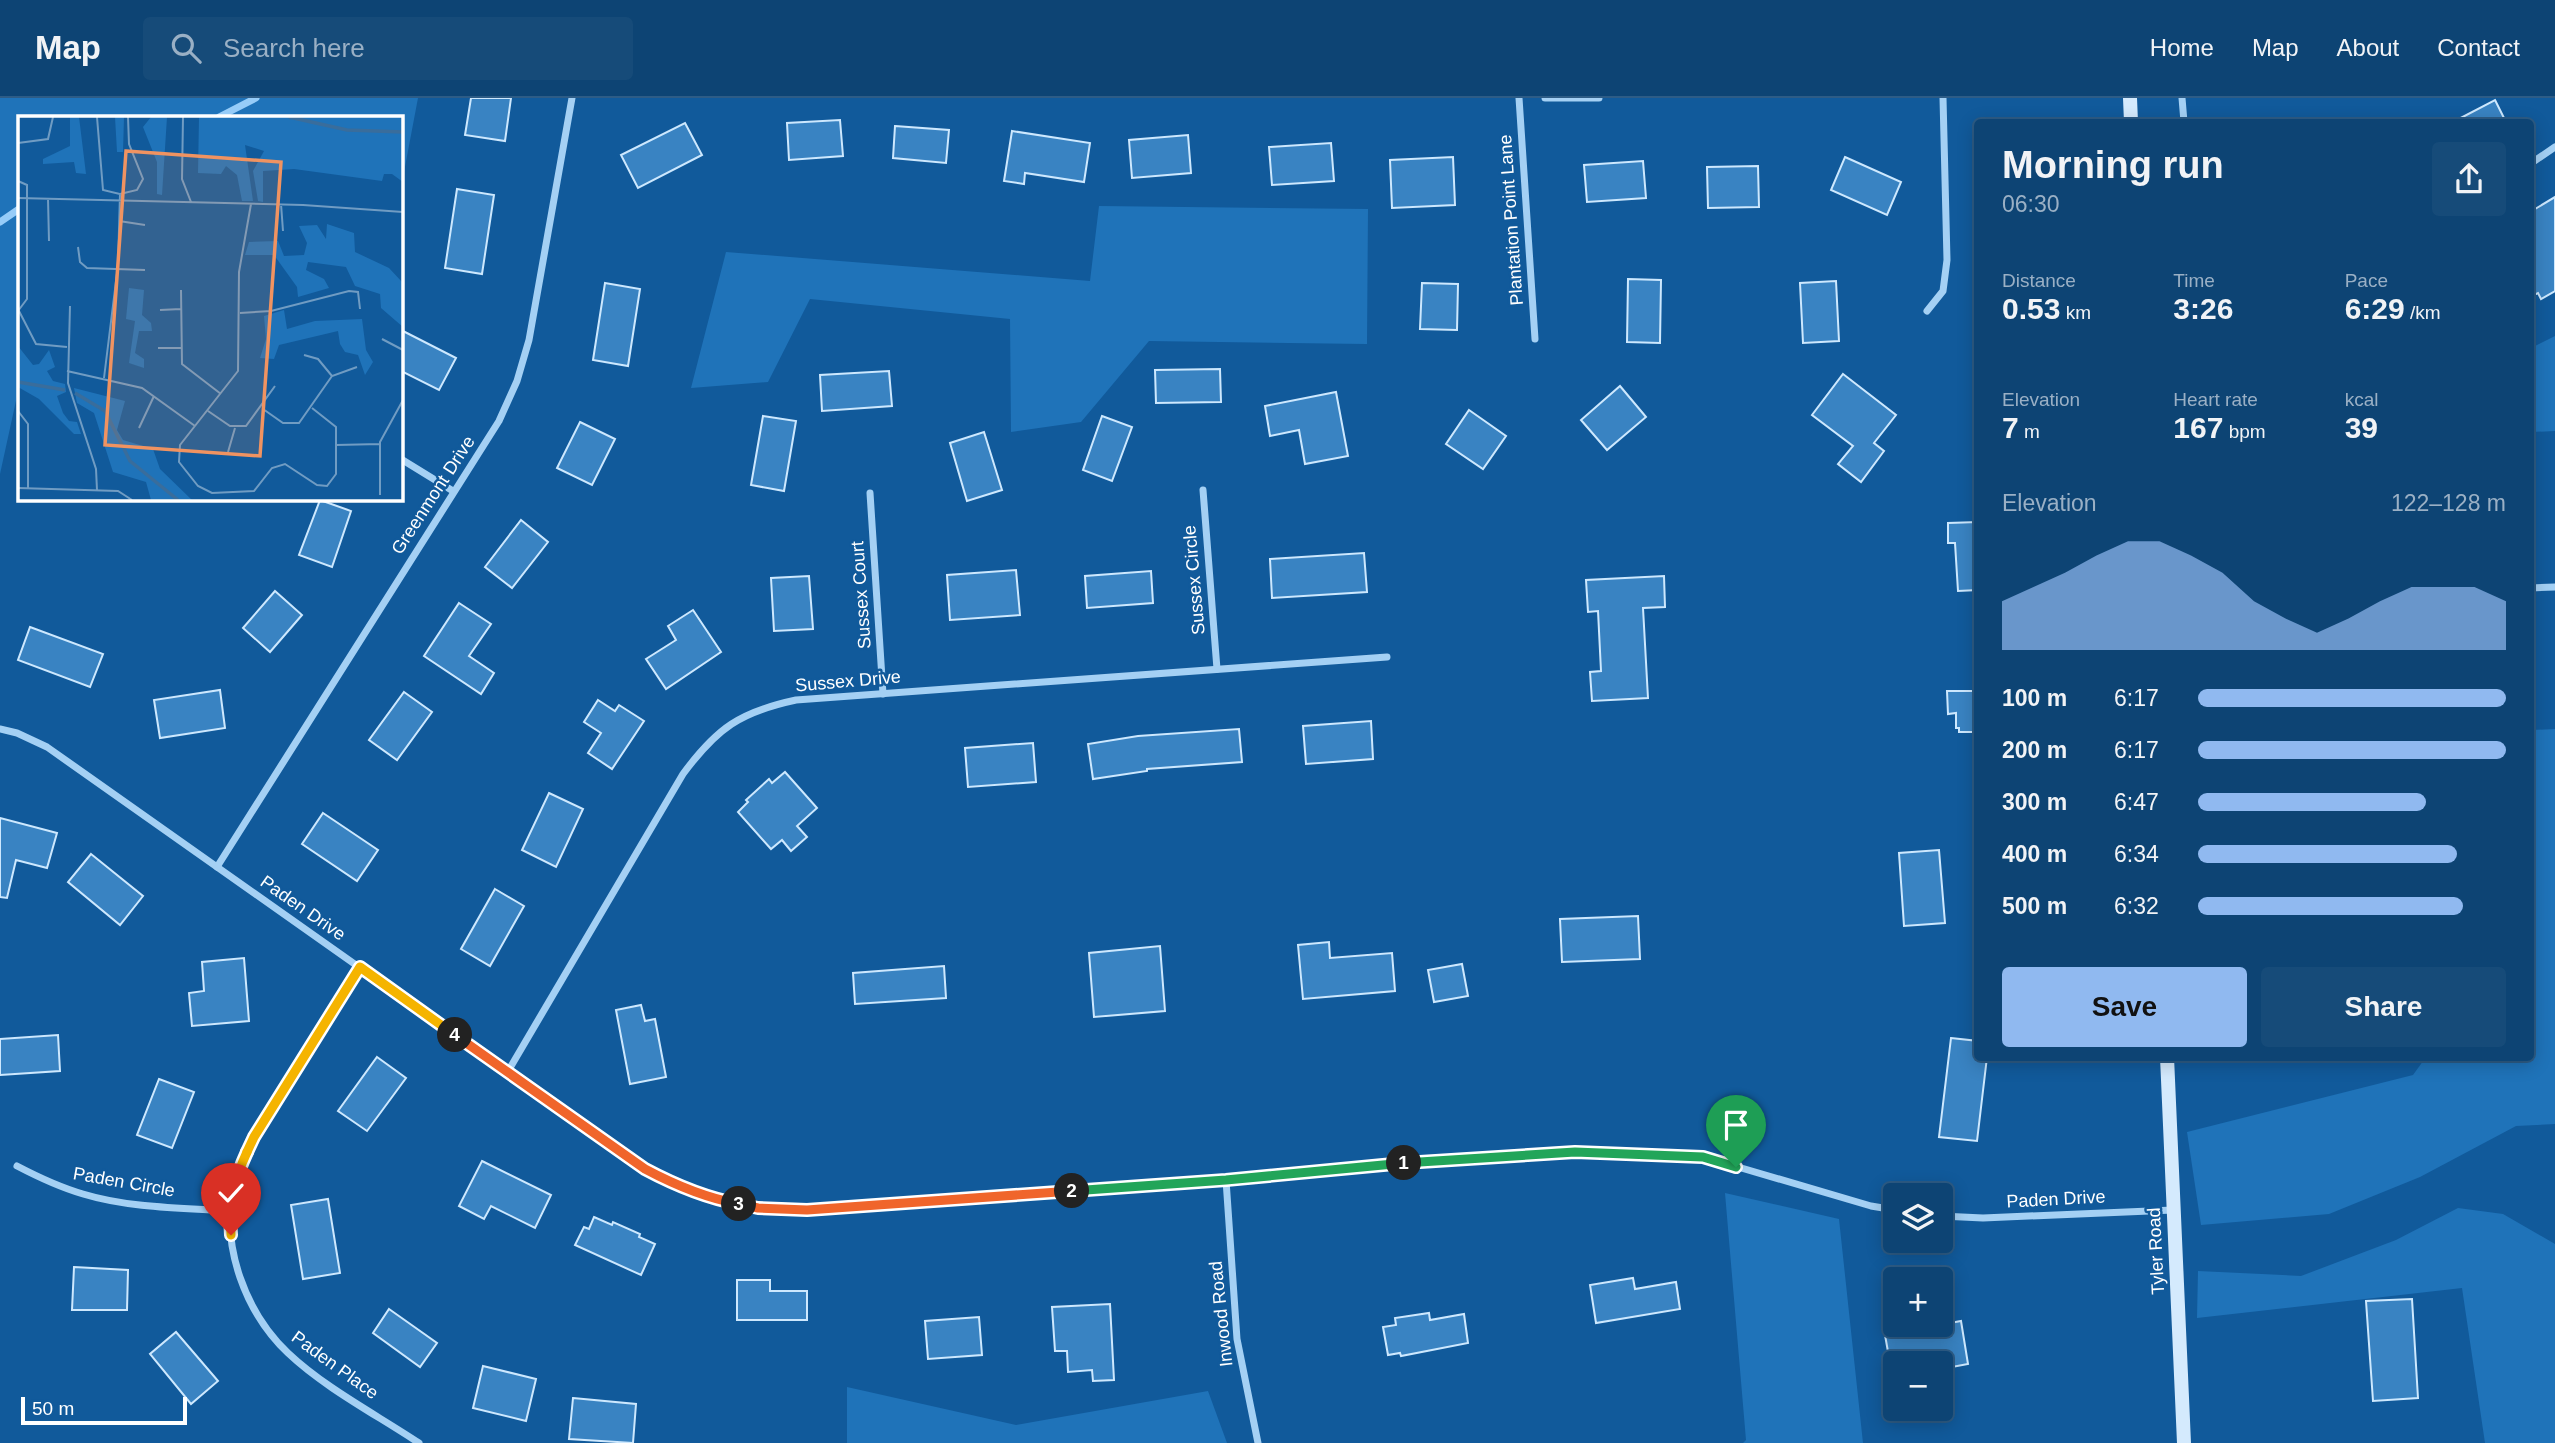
<!DOCTYPE html>
<meta charset="utf-8">
<style>
body{margin:0;font-family:Arial,sans-serif;background:#164b79;color:#f1f3f6;height:100vh;display:flex;flex-direction:column;font-size:26px;white-space:nowrap}
*{box-sizing:border-box;margin:0}
p{font-size:23px;color:#9ab0c5}
.icon{flex:none;width:38px;height:38px;fill:none;stroke:currentColor;stroke-width:2;stroke-linecap:round;stroke-linejoin:round}
.map{position:relative;flex:1;overflow:hidden}
.sheet{position:absolute;left:1974px;top:21px;width:560px;height:942px;display:flex;flex-direction:column;background:#0d4474;border-radius:7px;box-shadow:0 4px 18px #0003,0 0 0 2px #2d5c86}
.sheet>*{flex:none}
.tools{position:absolute;left:1883px;top:1085px;display:grid;gap:14px}
.tools a{display:grid;place-items:center;width:70px;height:70px;border-radius:7px;background:#0d4474;box-shadow:0 4px 18px #0003,0 0 0 2px #2d5c86;font-size:35px}
.scale{position:absolute;left:21px;bottom:18px;width:166px;box-sizing:border-box;padding-left:7px;border:4px solid #fff;border-top:0;font-size:19px;line-height:24px;white-space:nowrap;color:#fff;-webkit-text-stroke:5px #115a9b;paint-order:stroke}
.pin{position:absolute;display:grid;place-items:center;width:60px;height:60px;color:#fff;margin:-72px -30px;border-radius:50% 50% 50% 0;rotate:-45deg;box-shadow:0 0 7px #0007}
.pin .icon{rotate:45deg}
.km{position:absolute;width:35px;height:35px;margin:-18px;border-radius:50%;background:#222;color:#fff;font-size:19px;line-height:35px;text-align:center}
.round{display:grid;place-items:center;flex:none;width:74px;height:74px;border-radius:7px;background:#164b79}
.summary{display:flex;align-items:center;justify-content:space-between;height:119px;padding:0 28px}
h1{font-size:38px;font-weight:800;line-height:52px}
.metrics{display:grid;grid-template-columns:repeat(3,1fr);gap:10px;height:119px;padding:7px 28px}
.metrics div{display:grid;align-content:center}
.metrics b{font-size:30px;font-weight:800}
.metrics small{font-size:19px;font-weight:400}
.metrics p{font-size:19px}
.chart{height:196px;padding:14px 28px}
.chart p{display:flex;justify-content:space-between}
.chart svg{width:100%;height:126px;margin-top:7px;fill:#90b9f0;opacity:.7}
.button{display:flex;gap:14px;margin-top:auto;padding:14px 28px}
.button a{flex:1;height:80px;border-radius:7px;background:#90b9f0;color:#111;font-size:28px;font-weight:800;line-height:80px;text-align:center}
.button a+a{background:#164b79;color:#f1f3f6}
ul{padding:0 28px;list-style:none;font-size:23px}
li{display:grid;grid-template-columns:112px 84px 1fr;align-items:center;height:52px}
li i{height:18px;border-radius:9px;background:#90b9f0}
header{display:flex;align-items:center;gap:42px;box-sizing:border-box;height:98px;padding:0 35px;background:#0d4474;border-bottom:2px solid #2d5c86}
header strong{font-size:33px}
nav{display:flex;gap:38px;margin-inline-start:auto;font-size:24px}
.search{width:490px;height:63px;background:#164b79;display:flex;align-items:center;gap:18px;box-sizing:border-box;padding:0 24px;border-radius:7px;color:#9ab0c5;font-size:26px}
.map>svg:first-child{display:block}
.green{fill:#1f73b9}
.lines{fill:none;stroke-linecap:round;stroke-linejoin:round}
.stream{stroke:#96ccf8;stroke-width:7}
.building{fill:#3983c2;stroke:#cde8fe;stroke-width:2}
.street{stroke:#a4d0f4;stroke-width:7}
.secondary{stroke:#d4eafd;stroke-width:14}
.split-1-casing{stroke:#fff;stroke-width:14}
.split-2-casing{stroke:#fff;stroke-width:14}
.split-3-casing{stroke:#fff;stroke-width:14}
.split-4-casing{stroke:#fff;stroke-width:14}
.split-5-casing{stroke:#fff;stroke-width:14}
.split-6-casing{stroke:#fff;stroke-width:14}
.split-1{stroke:#22a559;stroke-width:9}
.split-2{stroke:#22a559;stroke-width:9}
.split-3{stroke:#f0652b;stroke-width:9}
.split-4{stroke:#f0652b;stroke-width:9}
.split-5{stroke:#f5b400;stroke-width:9}
.split-6{stroke:#f5b400;stroke-width:9}
.labels{text-anchor:middle;dominant-baseline:central;stroke-width:5;stroke-linejoin:round;paint-order:stroke}
.street-label{font-size:18px;fill:#fff;stroke:#115a9b}
.inset-river{fill:none;stroke:#396d9c;stroke-width:3.5}
.inset-road{fill:none;stroke:#709cc3;stroke-width:2}
.view{fill:#f09361;fill-opacity:0.15;stroke:#f09361;stroke-width:3.5}
.inset-edge{fill:none;stroke:#fff;stroke-width:3.5}
</style>
<header>
<strong>Map</strong>
<div class="search"><svg class="icon" aria-label="search" viewBox="0 0 24 24"><circle cx="10" cy="10" r="6"/><path d="M15 15l6 6"/></svg>Search here</div>
<nav><a>Home</a><a>Map</a><a>About</a><a>Contact</a></nav>
</header>
<div class="map">
<svg width="2555" height="1345" viewBox="0 0 2555 1345">
<rect width="100%" height="100%" fill="#115a9b"/>
<g class="green">
<path d="M 0,0 L 418,0 L 401,90 L 401,19 L 19,19 L 19,289 L 0,376 Z"/>
<path d="M 1099,108 L 1368,111 L 1367,246 L 1149,243 L 1081,324 L 1011,334 L 1010,221 L 810,201 L 768,284 L 691,290 L 726,154 L 1090,183 Z"/>
<path d="M 2555,238 L 2555,333 L 2531,334 L 2531,250 Z"/>
<path d="M 2555,631 L 2555,1026 L 2516,1028 L 2420,1079 L 2329,1116 L 2201,1127 L 2187,1034 L 2413,977 L 2426,959 L 2530,959 L 2531,632 Z"/>
<path d="M 1725,1095 L 1839,1121 L 1863,1345 L 1743,1345 L 1746,1342 Z"/>
<path d="M 2458,1110 L 2503,1116 L 2555,1146 L 2555,1345 L 2485,1345 L 2462,1190 L 2197,1220 L 2198,1173 L 2301,1178 L 2396,1142 Z"/>
<path d="M 847,1289 L 1016,1327 L 1208,1293 L 1227,1345 L 847,1345 Z"/>
</g>
<g class="lines">
<g class="stream">
<path d="M 219,19 L 256,0"/>
<path d="M 0,124 L 19,111"/>
</g>
</g>
<g class="building">
<path d="M 471,0 L 511,0 L 505,43 L 465,37 Z"/>
<path d="M 2495,2 L 2506,24 L 2453,24 Z"/>
<path d="M 840,22 L 843,58 L 789,62 L 787,25 Z"/>
<path d="M 685,25 L 702,57 L 638,90 L 621,57 Z"/>
<path d="M 895,28 L 949,32 L 946,65 L 893,60 Z"/>
<path d="M 1012,33 L 1090,45 L 1084,84 L 1025,75 L 1024,86 L 1004,83 Z"/>
<path d="M 1188,37 L 1191,75 L 1132,80 L 1129,42 Z"/>
<path d="M 1331,45 L 1334,83 L 1272,87 L 1269,49 Z"/>
<path d="M 1453,59 L 1455,107 L 1392,110 L 1390,62 Z"/>
<path d="M 1845,59 L 1901,84 L 1887,117 L 1831,92 Z"/>
<path d="M 1643,63 L 1646,100 L 1587,104 L 1584,67 Z"/>
<path d="M 1758,68 L 1759,109 L 1708,110 L 1707,69 Z"/>
<path d="M 457,91 L 494,97 L 482,176 L 445,170 Z"/>
<path d="M 2555,99 L 2555,193 L 2541,201 L 2538,195 L 2530,199 L 2530,114 Z"/>
<path d="M 1628,181 L 1661,182 L 1660,245 L 1627,244 Z"/>
<path d="M 1836,183 L 1839,243 L 1803,245 L 1800,185 Z"/>
<path d="M 605,185 L 640,191 L 628,268 L 593,262 Z"/>
<path d="M 1422,185 L 1458,186 L 1457,232 L 1420,231 Z"/>
<path d="M 401,232 L 456,260 L 439,292 L 401,273 Z"/>
<path d="M 1220,271 L 1221,304 L 1156,305 L 1155,272 Z"/>
<path d="M 889,273 L 892,308 L 822,313 L 820,277 Z"/>
<path d="M 1843,276 L 1896,317 L 1874,345 L 1884,353 L 1861,384 L 1838,366 L 1853,348 L 1812,317 Z"/>
<path d="M 1620,288 L 1646,319 L 1607,352 L 1581,322 Z"/>
<path d="M 1336,294 L 1348,358 L 1305,366 L 1299,332 L 1270,338 L 1265,308 Z"/>
<path d="M 1469,312 L 1506,338 L 1483,371 L 1446,346 Z"/>
<path d="M 763,318 L 796,323 L 784,393 L 751,387 Z"/>
<path d="M 1102,318 L 1132,329 L 1112,383 L 1083,372 Z"/>
<path d="M 580,324 L 615,341 L 592,387 L 557,370 Z"/>
<path d="M 984,334 L 1002,392 L 967,403 L 950,345 Z"/>
<path d="M 320,402 L 351,413 L 332,469 L 299,457 Z"/>
<path d="M 521,422 L 548,444 L 512,490 L 485,469 Z"/>
<path d="M 1978,424 L 1978,492 L 1958,493 L 1955,445 L 1948,445 L 1948,425 Z"/>
<path d="M 1364,455 L 1367,494 L 1272,500 L 1270,461 Z"/>
<path d="M 1016,472 L 1020,517 L 950,522 L 947,477 Z"/>
<path d="M 1151,473 L 1153,505 L 1087,510 L 1085,478 Z"/>
<path d="M 809,478 L 813,531 L 774,533 L 771,480 Z"/>
<path d="M 1664,478 L 1665,509 L 1643,510 L 1648,600 L 1592,603 L 1590,574 L 1601,573 L 1598,513 L 1588,514 L 1586,482 Z"/>
<path d="M 275,493 L 302,517 L 270,554 L 243,530 Z"/>
<path d="M 459,505 L 491,526 L 469,558 L 494,575 L 481,596 L 424,558 Z"/>
<path d="M 693,512 L 721,554 L 666,591 L 646,561 L 676,542 L 668,528 Z"/>
<path d="M 30,529 L 103,556 L 90,589 L 18,562 Z"/>
<path d="M 220,592 L 225,630 L 160,640 L 154,602 Z"/>
<path d="M 1947,593 L 1978,593 L 1978,634 L 1959,634 L 1959,630 L 1956,630 L 1956,615 L 1948,616 Z"/>
<path d="M 404,594 L 432,614 L 397,662 L 369,642 Z"/>
<path d="M 598,602 L 615,613 L 619,607 L 644,623 L 612,671 L 588,655 L 601,635 L 584,624 Z"/>
<path d="M 1371,623 L 1373,661 L 1306,666 L 1303,628 Z"/>
<path d="M 1239,631 L 1242,664 L 1147,671 L 1147,673 L 1093,681 L 1088,646 L 1138,638 Z"/>
<path d="M 1033,645 L 1036,684 L 968,689 L 965,650 Z"/>
<path d="M 785,674 L 817,710 L 797,728 L 807,739 L 791,753 L 782,742 L 771,751 L 738,714 L 748,704 L 746,702 L 769,681 L 772,685 Z"/>
<path d="M 549,695 L 583,711 L 556,769 L 522,752 Z"/>
<path d="M 323,715 L 378,752 L 357,783 L 302,746 Z"/>
<path d="M 0,720 L 57,735 L 47,770 L 16,762 L 7,800 L 0,799 Z"/>
<path d="M 1939,752 L 1945,825 L 1904,828 L 1899,755 Z"/>
<path d="M 91,756 L 143,798 L 120,827 L 68,784 Z"/>
<path d="M 495,791 L 524,808 L 490,868 L 461,851 Z"/>
<path d="M 1638,818 L 1640,861 L 1562,864 L 1560,821 Z"/>
<path d="M 1329,844 L 1330,860 L 1392,855 L 1395,893 L 1303,901 L 1298,847 Z"/>
<path d="M 1160,848 L 1165,913 L 1094,919 L 1089,855 Z"/>
<path d="M 244,860 L 249,923 L 192,928 L 189,895 L 204,893 L 202,864 Z"/>
<path d="M 1462,866 L 1468,898 L 1434,904 L 1428,872 Z"/>
<path d="M 944,868 L 946,900 L 855,906 L 853,875 Z"/>
<path d="M 641,907 L 645,923 L 655,921 L 666,979 L 630,986 L 616,912 Z"/>
<path d="M 58,937 L 60,973 L 0,977 L 0,941 Z"/>
<path d="M 1951,940 L 1978,943 L 1978,959 L 1987,959 L 1977,1043 L 1939,1039 Z"/>
<path d="M 377,959 L 406,980 L 367,1033 L 338,1013 Z"/>
<path d="M 159,981 L 194,994 L 172,1050 L 137,1037 Z"/>
<path d="M 482,1063 L 551,1097 L 535,1130 L 491,1108 L 484,1121 L 459,1108 Z"/>
<path d="M 328,1101 L 340,1175 L 303,1181 L 291,1107 Z"/>
<path d="M 594,1119 L 612,1127 L 613,1124 L 640,1136 L 639,1139 L 655,1146 L 641,1177 L 575,1147 L 584,1129 L 589,1131 Z"/>
<path d="M 74,1169 L 128,1172 L 127,1212 L 72,1212 Z"/>
<path d="M 1633,1180 L 1635,1191 L 1676,1184 L 1680,1211 L 1596,1225 L 1590,1187 Z"/>
<path d="M 737,1182 L 770,1182 L 770,1193 L 807,1193 L 807,1222 L 737,1222 Z"/>
<path d="M 2412,1201 L 2418,1300 L 2373,1303 L 2366,1203 Z"/>
<path d="M 1110,1206 L 1114,1282 L 1093,1283 L 1092,1272 L 1068,1274 L 1067,1253 L 1055,1253 L 1052,1209 Z"/>
<path d="M 389,1211 L 437,1245 L 420,1269 L 373,1235 Z"/>
<path d="M 1429,1215 L 1430,1222 L 1464,1216 L 1468,1245 L 1401,1258 L 1400,1255 L 1388,1257 L 1383,1229 L 1396,1227 L 1395,1220 Z"/>
<path d="M 979,1219 L 982,1257 L 928,1261 L 925,1223 Z"/>
<path d="M 1961,1223 L 1968,1266 L 1941,1271 L 1941,1265 L 1890,1265 L 1885,1237 Z"/>
<path d="M 176,1234 L 218,1283 L 191,1306 L 150,1256 Z"/>
<path d="M 483,1268 L 536,1281 L 526,1323 L 473,1310 Z"/>
<path d="M 573,1300 L 636,1306 L 633,1345 L 569,1341 Z"/>
</g>
<g class="lines">
<g class="street">
<path d="M 1519,0 L 1535,241"/>
<path d="M 1545,0 L 1599,0"/>
<path d="M 2182,0 L 2184,24"/>
<path d="M 2530,66 L 2555,49"/>
<path d="M 1927,213 L 1943,193 L 1947,162 L 1943,0"/>
<path d="M 401,361 L 453,393"/>
<path d="M 1203,392 L 1217,571"/>
<path d="M 870,395 L 883,596"/>
<path d="M 2530,490 L 2555,489"/>
<path d="M 0,631 L 17,635 L 47,649 L 645,1071 C 702,1102 743,1109 807,1112 L 1226,1082 L 1408,1064 L 1575,1054 L 1704,1059 L 1871,1108 L 1895,1112"/>
<path d="M 217,769 L 499,323 L 517,283 L 529,242 L 572,0"/>
<path d="M 360,869 C 336,909 311,948 287,987 C 266,1019 242,1052 234,1090 C 220,1148 246,1215 288,1255 C 325,1290 377,1317 419,1345"/>
<path d="M 507,975 L 683,676 C 717,630 740,614 796,602 L 1387,559"/>
<path d="M 17,1068 C 38,1079 59,1089 83,1096 C 129,1110 182,1110 230,1113"/>
<path d="M 1226,1082 L 1237,1241 L 1258,1345"/>
<path d="M 1941,1118 L 1983,1120 L 2173,1112"/>
</g>
<g class="secondary">
<path d="M 2130,0 L 2131,24"/>
<path d="M 2167,959 L 2184,1345"/>
</g>
</g>
<g class="lines">
<g class="split-1-casing">
<path id="split-1" d="M 1404,1065 L 1575,1054 L 1703,1059 L 1736,1069"/>
</g>
<g class="split-2-casing">
<path id="split-2" d="M 1072,1093 L 1226,1082 L 1404,1065"/>
</g>
<g class="split-3-casing">
<path id="split-3" d="M 739,1106 L 758,1110 L 807,1112 L 1072,1093"/>
</g>
<g class="split-4-casing">
<path id="split-4" d="M 455,937 L 645,1071 C 675,1087 706,1100 739,1106"/>
</g>
<g class="split-5-casing">
<path id="split-5" d="M 247,1054 L 254,1039 L 360,869 L 455,937"/>
</g>
<g class="split-6-casing">
<path id="split-6" d="M 231,1137 C 229,1107 234,1082 247,1054"/>
</g>
<use href="#split-1" class="split-1"/>
<use href="#split-2" class="split-2"/>
<use href="#split-3" class="split-3"/>
<use href="#split-4" class="split-4"/>
<use href="#split-5" class="split-5"/>
<use href="#split-6" class="split-6"/>
</g>
<g class="labels">
<g class="street-label">
<text transform="translate(1511 122) rotate(-94)">Plantation Point Lane</text>
<text transform="translate(433 397) rotate(-57)">Greenmont Drive</text>
<text transform="translate(1194 482) rotate(-95)">Sussex Circle</text>
<text transform="translate(861 497) rotate(-94)">Sussex Court</text>
<text transform="translate(848 583) rotate(-5)">Sussex Drive</text>
<text transform="translate(303 810) rotate(35)">Paden Drive</text>
<text transform="translate(124 1084) rotate(10)">Paden Circle</text>
<text transform="translate(2056 1101) rotate(-3)">Paden Drive</text>
<text transform="translate(2156 1153) rotate(-93)">Tyler Road</text>
<text transform="translate(1221 1216) rotate(-96)">Inwood Road</text>
<text transform="translate(335 1267) rotate(36)">Paden Place</text>
</g>
</g>
<g transform="translate(18 18)">
<rect width="385" height="385" fill="#115a9b"/>
<path d="M 52,1 L 61,1 L 68,58 L 58,57 L 56,46 L 25,48 L 25,43 L 52,30 ZM 97,1 L 106,1 L 105,36 L 99,36 ZM 133,1 L 149,1 L 144,79 L 139,78 L 139,46 L 125,11 ZM 181,1 L 385,1 L 385,66 L 374,58 L 366,58 L 364,65 L 276,53 L 245,55 L 245,86 L 240,85 L 235,55 L 246,35 L 227,29 L 235,85 L 224,85 L 219,59 L 208,50 L 203,58 L 180,57 ZM 309,108 L 336,117 L 337,136 L 371,152 L 385,167 L 385,211 L 363,192 L 362,178 L 337,170 L 328,151 L 290,146 L 288,154 L 306,163 L 311,172 L 280,181 L 279,171 L 256,139 L 227,139 L 231,126 L 260,125 L 266,140 L 286,139 L 289,127 L 281,110 L 299,109 L 308,123 ZM 111,172 L 126,174 L 124,199 L 133,207 L 134,215 L 121,215 L 117,237 L 126,243 L 126,252 L 111,247 L 117,205 L 108,203 ZM 266,194 L 269,213 L 297,205 L 344,203 L 348,234 L 355,246 L 347,259 L 340,239 L 327,236 L 322,228 L 320,215 L 261,229 L 256,243 L 242,242 L 248,223 L 246,200 ZM 0,230 L 15,249 L 21,248 L 31,234 L 37,251 L 29,255 L 35,265 L 47,268 L 48,276 L 39,280 L 45,297 L 51,305 L 59,306 L 63,318 L 56,318 L 21,283 L 0,271 ZM 56,272 L 107,285 L 99,314 L 105,324 L 135,333 L 142,353 L 174,384 L 133,384 L 128,366 L 95,356 L 76,297 L 59,287 Z" fill="#1f73b9"/>
<path class="inset-river" d="M 271,1 L 329,14 L 385,16M 0,266 L 47,274M 57,277 L 87,295 L 112,345 L 160,384"/>
<path class="inset-road" d="M 79,1 L 85,74 L 102,78 L 100,149 L 86,262M 165,1 L 164,63 L 173,86M 0,27 L 30,23 L 35,1M 0,65 L 9,69 L 9,183 L 0,195M 102,78 L 119,74 L 125,63 L 111,28 L 110,1M 0,82 L 285,89 L 385,96M 30,83 L 31,125M 233,88 L 221,156 L 220,255 L 162,329 L 161,346 L 180,370 L 194,377 L 236,375 L 254,352 L 267,348 L 299,369 L 309,370 L 318,358 L 318,311 L 294,292M 263,88 L 265,115M 101,105 L 127,109M 60,131 L 62,146 L 69,152 L 127,154M 163,174 L 164,248 L 203,278M 52,190 L 50,267 L 78,353 L 79,374M 142,194 L 163,193M 1,195 L 18,228 L 49,231M 222,197 L 253,195 L 331,175 L 340,176 L 342,193M 364,223 L 385,234M 140,232 L 163,232M 286,239 L 300,243 L 314,260M 49,255 L 124,272 L 177,310M 245,293 L 265,307 L 281,307 L 314,260 L 339,251M 0,295 L 10,308 L 10,372M 190,295 L 212,310 L 228,310 L 257,270M 121,312 L 136,280M 318,329 L 362,328M 210,336 L 217,312M 0,372 L 100,375 L 114,384M 362,379 L 362,326 L 385,284"/>
<path class="view" d="M 108,35 L 263,46 L 242,340 L 87,329 Z"/>
<rect width="385" height="385" class="inset-edge"/>
</g>
</svg>
<div class="tools">
<a><svg class="icon" aria-label="layers" viewBox="0 0 24 24"><path d="M12 4l9 5-9 5-9-5zM3 14l9 5 9-5"/></svg></a>
<a>+</a>
<a>−</a>
</div>
<div class="scale">50 m</div>
<div class="pin" style="left:1736px;top:1069px;background:#1e9e55"><svg class="icon" aria-label="arrive" viewBox="0 0 24 24"><path d="M6 21V4h12l-3 4 3 4H6"/></svg></div>
<div class="pin" style="left:231px;top:1137px;background:#d93025"><svg class="icon" aria-label="check" viewBox="0 0 24 24"><path d="M5 12l5 5 9-10"/></svg></div>
<b class="km" style="left:1404px;top:1065px">1</b>
<b class="km" style="left:1072px;top:1093px">2</b>
<b class="km" style="left:739px;top:1106px">3</b>
<b class="km" style="left:455px;top:937px">4</b>
<section class="sheet">
<div class="summary"><div><h1>Morning run</h1><p>06:30</p></div><a class="round"><svg class="icon" aria-label="share" viewBox="0 0 24 24"><path d="M12 15V3M7 8l5-5 5 5M5 13v7h14v-7"/></svg></a></div>
<div class="metrics">
<div><p>Distance</p><b>0.53<small> km</small></b></div>
<div><p>Time</p><b>3:26</b></div>
<div><p>Pace</p><b>6:29<small> /km</small></b></div>
</div>
<div class="metrics">
<div><p>Elevation</p><b>7<small> m</small></b></div>
<div><p>Heart rate</p><b>167<small> bpm</small></b></div>
<div><p>kcal</p><b>39</b></div>
</div>
<div class="chart"><p><span>Elevation</span>122–128 m</p>
<svg viewBox="0 0 160 44" preserveAspectRatio="none"><path d="M0 44V27L10 22L20 17L30 11L40 6L50 6L60 11L70 17L80 27L90 33L100 38L110 33L120 27L130 22L140 22L150 22L160 27V44z"/></svg>
</div>
<ul>
<li><b>100 m</b>6:17<i style="width:100%"></i></li>
<li><b>200 m</b>6:17<i style="width:100%"></i></li>
<li><b>300 m</b>6:47<i style="width:74%"></i></li>
<li><b>400 m</b>6:34<i style="width:84%"></i></li>
<li><b>500 m</b>6:32<i style="width:86%"></i></li>
</ul>
<div class="button"><a>Save</a><a>Share</a></div>
</section>
</div>
